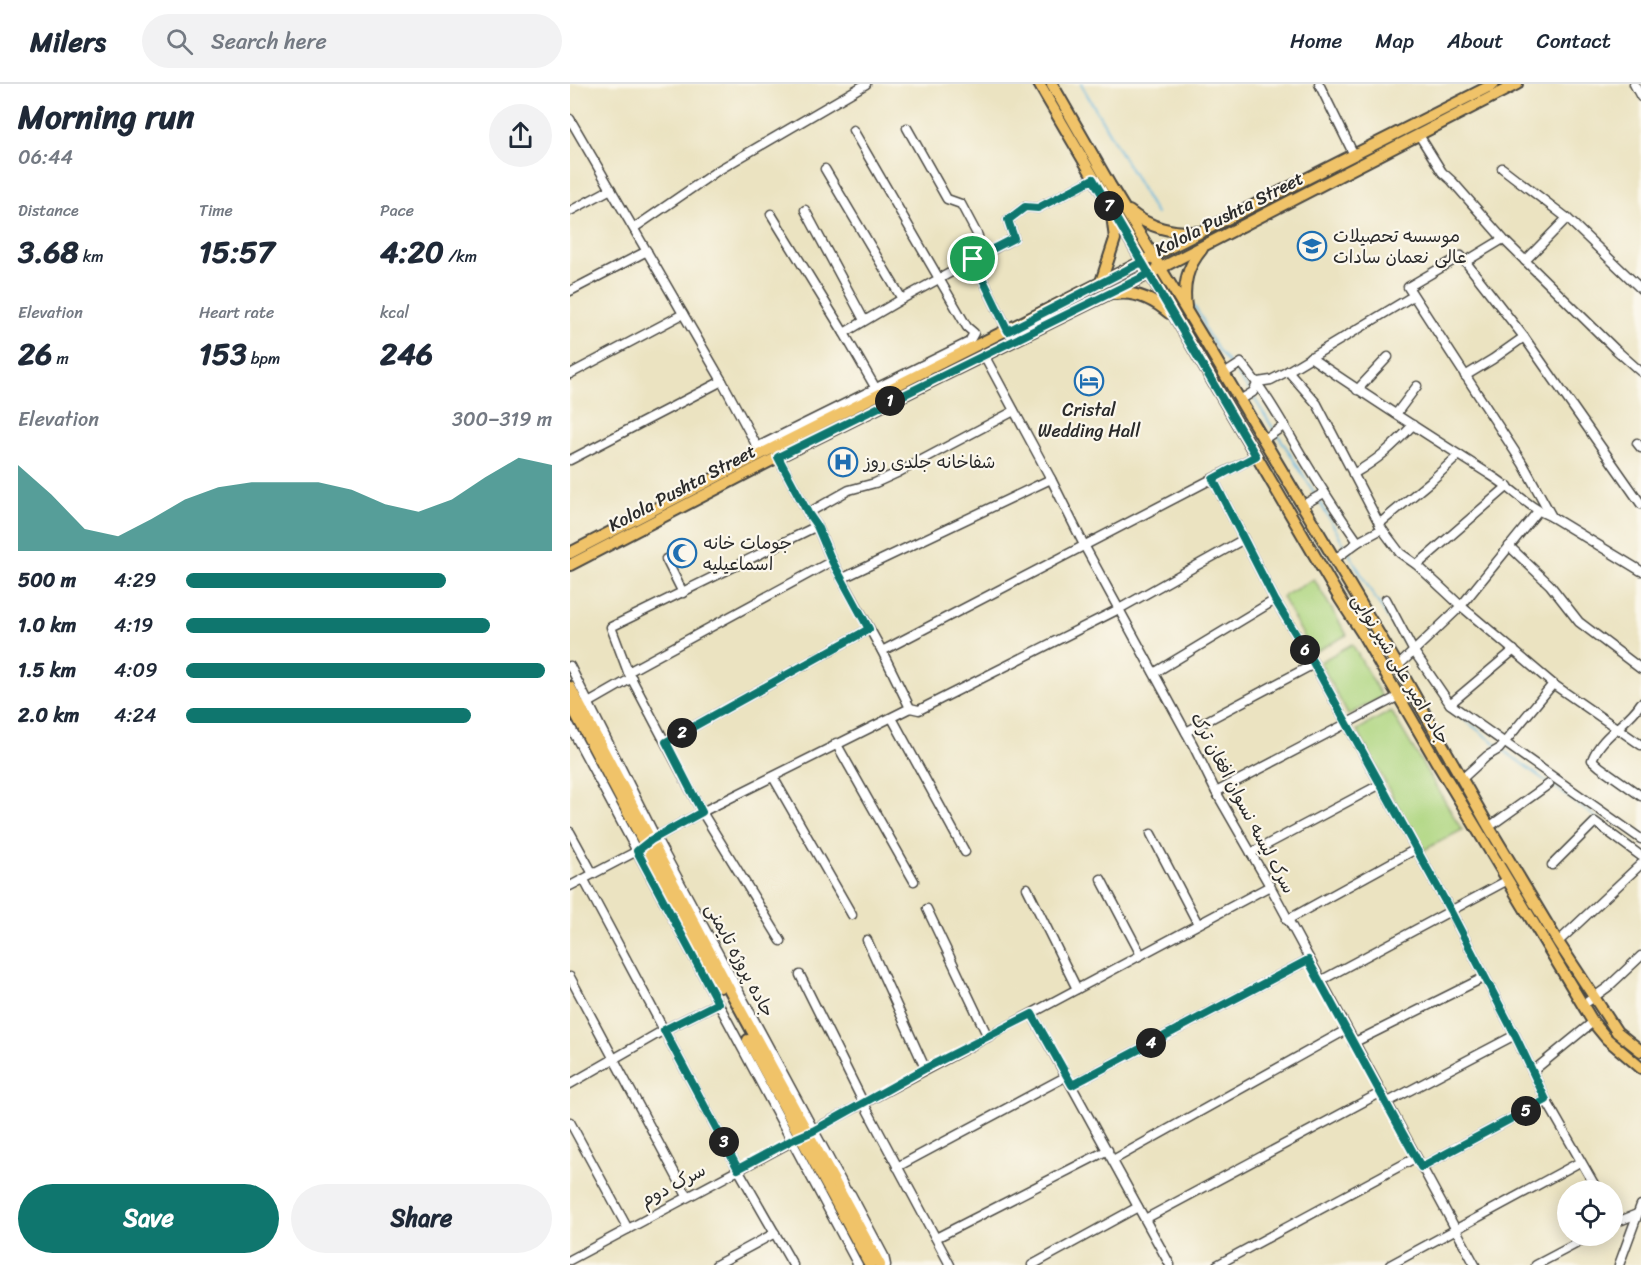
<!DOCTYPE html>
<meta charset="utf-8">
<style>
body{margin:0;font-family:Sriracha,"Playpen Sans Arabic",sans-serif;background:#f2f2f3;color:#1f2937;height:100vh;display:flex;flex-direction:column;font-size:22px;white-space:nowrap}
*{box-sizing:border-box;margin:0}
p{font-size:20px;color:#747a83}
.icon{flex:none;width:33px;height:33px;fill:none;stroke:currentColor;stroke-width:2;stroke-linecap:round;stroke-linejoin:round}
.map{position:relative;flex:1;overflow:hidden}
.side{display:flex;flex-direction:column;background:#fff;width:570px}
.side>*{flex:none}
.controls{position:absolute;left:987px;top:1096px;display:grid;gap:12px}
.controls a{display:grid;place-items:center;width:66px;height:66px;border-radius:50%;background:#fff;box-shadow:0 3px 15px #0003;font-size:30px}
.pin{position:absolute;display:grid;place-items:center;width:51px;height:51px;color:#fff;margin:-26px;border:3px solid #fff;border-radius:50%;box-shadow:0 2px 6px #0007}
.km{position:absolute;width:30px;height:30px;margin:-15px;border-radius:50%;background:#222;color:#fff;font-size:16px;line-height:30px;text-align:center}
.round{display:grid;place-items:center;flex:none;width:63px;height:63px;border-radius:32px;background:#f2f2f3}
.summary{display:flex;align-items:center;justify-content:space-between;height:102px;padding:0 18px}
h1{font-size:33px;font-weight:700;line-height:45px}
.stats{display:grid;grid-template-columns:repeat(3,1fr);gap:9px;height:102px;padding:6px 18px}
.stats div{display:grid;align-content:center}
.stats b{font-size:30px;font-weight:700}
.stats small{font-size:16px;font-weight:400}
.stats p{font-size:16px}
.chart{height:168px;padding:12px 18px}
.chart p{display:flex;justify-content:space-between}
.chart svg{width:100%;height:108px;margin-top:6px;fill:#0f766e;opacity:.7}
.button{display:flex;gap:12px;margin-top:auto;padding:12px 18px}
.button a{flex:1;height:69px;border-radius:36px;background:#0f766e;color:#fff;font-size:24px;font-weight:700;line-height:69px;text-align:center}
.button a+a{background:#f2f2f3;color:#1f2937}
ul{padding:0 18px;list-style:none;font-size:20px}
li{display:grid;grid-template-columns:96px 72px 1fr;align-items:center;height:45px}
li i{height:15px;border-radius:8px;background:#0f766e}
header{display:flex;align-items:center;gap:36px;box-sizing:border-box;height:84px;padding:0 30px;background:#fff;border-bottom:2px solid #e0e1e3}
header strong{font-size:28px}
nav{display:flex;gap:33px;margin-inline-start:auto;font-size:21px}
.search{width:420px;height:54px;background:#f2f2f3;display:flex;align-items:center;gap:15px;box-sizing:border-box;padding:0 21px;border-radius:33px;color:#747a83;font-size:22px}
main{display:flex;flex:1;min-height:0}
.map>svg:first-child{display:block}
.green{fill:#add57f;stroke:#6c8055;stroke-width:1.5}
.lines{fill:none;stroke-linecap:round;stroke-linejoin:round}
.stream{stroke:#63b5de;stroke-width:2}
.minor-casing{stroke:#484742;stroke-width:11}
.major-casing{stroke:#484742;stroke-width:14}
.minor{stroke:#fff;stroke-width:8}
.major{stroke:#f0c369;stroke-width:10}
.route-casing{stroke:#fff;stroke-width:12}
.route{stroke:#0f766e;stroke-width:8}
.labels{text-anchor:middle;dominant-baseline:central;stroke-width:4.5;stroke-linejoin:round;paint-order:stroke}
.street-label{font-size:18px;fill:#2b2b2b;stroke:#fbf7ec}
.poi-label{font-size:18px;fill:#2b2b2b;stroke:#fbf7ec;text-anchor:start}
</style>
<header>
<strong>Milers</strong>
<div class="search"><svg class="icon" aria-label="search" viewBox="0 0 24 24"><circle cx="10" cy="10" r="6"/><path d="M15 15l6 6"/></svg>Search here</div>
<nav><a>Home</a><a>Map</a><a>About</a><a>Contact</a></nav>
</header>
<main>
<section class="side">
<div class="summary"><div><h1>Morning run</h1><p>06:44</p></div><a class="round"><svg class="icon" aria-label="share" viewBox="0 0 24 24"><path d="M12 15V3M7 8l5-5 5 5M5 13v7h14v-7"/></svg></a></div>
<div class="stats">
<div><p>Distance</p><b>3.68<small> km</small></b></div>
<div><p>Time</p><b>15:57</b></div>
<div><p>Pace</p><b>4:20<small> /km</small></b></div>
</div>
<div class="stats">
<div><p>Elevation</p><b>26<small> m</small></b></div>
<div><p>Heart rate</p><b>153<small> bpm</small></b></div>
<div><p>kcal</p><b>246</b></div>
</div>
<div class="chart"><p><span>Elevation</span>300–319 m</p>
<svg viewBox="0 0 160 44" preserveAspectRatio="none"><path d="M0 44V9L10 21L20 35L30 38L40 31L50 23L60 18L70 16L80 16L90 16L100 19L110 25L120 28L130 23L140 14L150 6L160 9V44z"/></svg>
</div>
<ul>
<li><b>500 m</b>4:29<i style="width:71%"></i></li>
<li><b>1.0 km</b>4:19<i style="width:83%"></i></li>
<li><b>1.5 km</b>4:09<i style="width:98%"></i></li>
<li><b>2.0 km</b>4:24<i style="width:78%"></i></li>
</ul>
<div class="button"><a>Save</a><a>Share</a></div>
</section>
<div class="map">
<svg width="1071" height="1181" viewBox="0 0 1071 1181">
<rect width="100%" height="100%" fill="#fbf7ec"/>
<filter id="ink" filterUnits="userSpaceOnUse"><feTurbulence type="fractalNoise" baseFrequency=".0167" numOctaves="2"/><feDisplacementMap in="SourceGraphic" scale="12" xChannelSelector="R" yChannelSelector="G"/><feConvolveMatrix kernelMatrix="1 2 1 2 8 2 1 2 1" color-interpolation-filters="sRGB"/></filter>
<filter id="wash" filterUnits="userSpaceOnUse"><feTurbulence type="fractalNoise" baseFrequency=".008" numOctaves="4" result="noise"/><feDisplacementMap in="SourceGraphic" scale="24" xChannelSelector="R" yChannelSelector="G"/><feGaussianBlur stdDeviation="1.35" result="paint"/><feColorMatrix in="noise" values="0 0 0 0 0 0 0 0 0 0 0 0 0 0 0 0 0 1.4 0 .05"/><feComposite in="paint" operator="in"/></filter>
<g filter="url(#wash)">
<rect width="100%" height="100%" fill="#ebe3c1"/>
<g class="green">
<path d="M 744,495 L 777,551 L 743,569 L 712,513 Z"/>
<path d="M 782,560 L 812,613 L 778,631 L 750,578 Z"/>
<path d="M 821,627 L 892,746 L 852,767 L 787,646 Z"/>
</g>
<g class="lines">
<g class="stream">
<path d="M 511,0 L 586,130"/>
<path d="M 623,221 L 633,236 L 634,244 L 647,265 L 661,282"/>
<path d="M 665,287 L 679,306"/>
<path d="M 682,311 L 703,344"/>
<path d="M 707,349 L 745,410"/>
<path d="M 748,415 L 803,511 L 835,559"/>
<path d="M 883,627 L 929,662"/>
<path d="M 933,666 L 977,698"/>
<path d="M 982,701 L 1064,762"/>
</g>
</g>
</g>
<g filter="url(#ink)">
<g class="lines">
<g class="minor-casing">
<g id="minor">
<path d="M 749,0 L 784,71"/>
<path d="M 1064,0 L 1071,13"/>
<path d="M 0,35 L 152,297 L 190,368"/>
<path d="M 337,44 L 377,115 L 391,120 L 408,152 L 403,175 L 438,247"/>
<path d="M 849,51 L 872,88 L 882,97 L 933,155 L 1045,265 L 1071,288"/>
<path d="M 932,84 L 997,134 L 1071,205"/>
<path d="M 255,85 L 332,215"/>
<path d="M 235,126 L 294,236"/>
<path d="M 0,127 L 41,105"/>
<path d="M 201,130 L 274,249"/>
<path d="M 64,144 L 147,87 L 296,0"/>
<path d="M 955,177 L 997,134"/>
<path d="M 895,178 L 933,155"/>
<path d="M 0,207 L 77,167"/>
<path d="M 414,271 L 481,395 L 515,463 L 623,661 L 646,708 L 700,802 L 905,1181"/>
<path d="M 740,273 C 799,314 861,353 922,392 C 943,405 959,424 982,433 L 1071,487"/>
<path d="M 718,287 L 747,320 L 812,445 L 830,469 L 847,481 L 891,522 L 983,600 L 1071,661"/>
<path d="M 0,290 L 113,230"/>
<path d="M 654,290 L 671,279 C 696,308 713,340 732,372 C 750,402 768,430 788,458"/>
<path d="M 895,292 L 923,275 L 954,253"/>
<path d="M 305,303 L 274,249 L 332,215 L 444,154 L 438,136 L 455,123 L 468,124 L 523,95"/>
<path d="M 787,306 L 818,273"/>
<path d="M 670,316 L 683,308 L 688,298 L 701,296 L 718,287 L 843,212"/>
<path d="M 826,330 L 847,302"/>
<path d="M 693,356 L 715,341"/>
<path d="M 1067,359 L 1071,364"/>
<path d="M 187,363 L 399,258 L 404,249 L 397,243 L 283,46"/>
<path d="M 208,373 L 238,429 L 247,442 L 262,477 L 312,567 L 340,624"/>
<path d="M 0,376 L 152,297"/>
<path d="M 783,390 C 808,376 823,362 843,341"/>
<path d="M 643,395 L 705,516 L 744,580 L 880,826 L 945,951 L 976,1016 L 1028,1107"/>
<path d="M 733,421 L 754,409"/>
<path d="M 238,429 L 279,406 L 305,399 L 329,388 L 444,327"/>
<path d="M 982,433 L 953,380 L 838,203 L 891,172 L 954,253 L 1071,420"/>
<path d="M 809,440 L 861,397 L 889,371"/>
<path d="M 939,462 L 980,501 L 1009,538 L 1071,585"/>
<path d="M 96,475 L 113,509"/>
<path d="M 765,475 L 788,458 L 812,445"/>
<path d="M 847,481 L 938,402"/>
<path d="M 273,494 L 481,395"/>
<path d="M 816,515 L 843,566 L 880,620 L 1071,755"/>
<path d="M 312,567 L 686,372"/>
<path d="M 0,582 L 86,754 L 276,1106 L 281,1110 L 314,1172 L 316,1181"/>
<path d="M 828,582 L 891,522 L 968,427"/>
<path d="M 58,588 L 262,477"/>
<path d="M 584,589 L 705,516"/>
<path d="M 1071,619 C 1058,640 1032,650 1022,676 L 1030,683 L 1071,712"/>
<path d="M 880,620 L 944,566"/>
<path d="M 15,621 L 62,594"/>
<path d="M 322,634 L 395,768"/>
<path d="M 0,642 L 288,1181"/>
<path d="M 616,648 L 744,580"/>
<path d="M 96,658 L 299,545"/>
<path d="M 266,659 L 344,797"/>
<path d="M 203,693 L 282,831"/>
<path d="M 893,694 L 917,672 L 929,665 L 983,600"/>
<path d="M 646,708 L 829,612"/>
<path d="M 919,743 L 979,700"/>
<path d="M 0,748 L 23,790"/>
<path d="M 581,750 L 628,840"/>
<path d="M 681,769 L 809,701"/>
<path d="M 982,781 L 1025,738 L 1071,772"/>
<path d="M 531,795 L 571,871"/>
<path d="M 14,796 L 168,1085 L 223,1181"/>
<path d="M 0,802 L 67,767 L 81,756 L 132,728 L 340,624 L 349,626 L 549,525 L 674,455"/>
<path d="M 457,804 L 507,905"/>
<path d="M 357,825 L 418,953"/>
<path d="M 717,836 L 846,765"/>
<path d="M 297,856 L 355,984"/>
<path d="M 211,857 L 132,728 L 58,588 L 41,543 L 247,442"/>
<path d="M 988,858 L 1071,780"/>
<path d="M 230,891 L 293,1018 L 380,1181"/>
<path d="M 0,893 L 117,1112"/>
<path d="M 750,897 L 938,796"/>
<path d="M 1013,921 L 1038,903 L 1071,872"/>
<path d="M 462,930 L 600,1181"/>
<path d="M 783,959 L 915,893"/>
<path d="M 963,987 L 1023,938"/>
<path d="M 0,1000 L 94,946 L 148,919"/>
<path d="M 502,1001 L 738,876"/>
<path d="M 816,1019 L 945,951"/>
<path d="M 0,1038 L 58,1145"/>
<path d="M 543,1076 L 776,946"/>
<path d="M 327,1083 L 497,992"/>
<path d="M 851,1083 L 976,1016"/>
<path d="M 575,1135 L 810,1009"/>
<path d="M 1042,1140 L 1067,1130"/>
<path d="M 366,1154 L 538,1066"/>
<path d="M 0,1176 L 700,802"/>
<path d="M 146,1181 L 205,1149"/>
<path d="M 462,1181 L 568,1123"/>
<path d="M 647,1181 L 845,1074"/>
<path d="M 820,1181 L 1010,1078"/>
<path d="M 966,1181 L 1021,1152"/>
<path d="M 1049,1181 L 1071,1121"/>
</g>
</g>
<g class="major-casing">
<g id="major">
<path d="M 469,0 L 770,515 L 792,549 L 866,677 L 1023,938 L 1037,955 L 1071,984"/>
<path d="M 482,0 L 540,101 L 633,254 L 828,582 L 919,743 L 988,858 L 1047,948 L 1071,967"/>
<path d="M 559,127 C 580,144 602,149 628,148"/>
<path d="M 530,201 L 545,155 L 542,131"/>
<path d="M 545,210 C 565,207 584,216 599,229"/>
<path d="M 616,223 C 613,200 617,183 632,165"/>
<path d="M 0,469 L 191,370 L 924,0"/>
<path d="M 0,481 L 208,373 L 579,190 L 947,0"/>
<path d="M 0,603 L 164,914 L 310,1181"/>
<path d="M 0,619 L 150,903"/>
<path d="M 178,956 L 300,1181"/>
</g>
</g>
<use href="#minor" class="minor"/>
<use href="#major" class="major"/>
</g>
</g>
<g class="lines" filter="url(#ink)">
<g class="route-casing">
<path id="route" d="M 403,175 L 438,247 L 572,178 L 579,190 L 208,373 L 238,429 L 247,442 L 262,477 L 299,545 L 96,658 L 132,728 L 81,756 L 67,767 L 148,919 L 94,946 L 168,1085 L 222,1056 L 243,1047 L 356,984 L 462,930 L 502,1001 L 738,876 L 851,1083 L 976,1016 L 945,951 L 880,826 L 744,580 L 705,516 L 643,395 L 686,372 L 523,95 L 468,124 L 455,123 L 438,136 L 444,154 L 403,175"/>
</g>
<use href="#route" class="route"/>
</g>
<defs>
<g id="university-ring" transform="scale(1.5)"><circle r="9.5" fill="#fbf7ec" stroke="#1f6fb2" stroke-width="1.5"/><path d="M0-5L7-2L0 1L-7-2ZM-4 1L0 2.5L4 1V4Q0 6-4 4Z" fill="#1f6fb2"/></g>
<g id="hotel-ring" transform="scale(1.5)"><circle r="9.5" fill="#fbf7ec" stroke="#1f6fb2" stroke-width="1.5"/><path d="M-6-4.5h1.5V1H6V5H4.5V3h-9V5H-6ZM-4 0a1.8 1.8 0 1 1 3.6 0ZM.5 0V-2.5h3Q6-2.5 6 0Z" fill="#1f6fb2"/></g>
<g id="hospital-ring" transform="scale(1.5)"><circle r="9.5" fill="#fbf7ec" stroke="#1f6fb2" stroke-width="1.5"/><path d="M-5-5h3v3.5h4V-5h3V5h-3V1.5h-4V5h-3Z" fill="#1f6fb2"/></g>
<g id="mosque-ring" transform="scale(1.5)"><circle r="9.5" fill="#fbf7ec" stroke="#1f6fb2" stroke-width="1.5"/><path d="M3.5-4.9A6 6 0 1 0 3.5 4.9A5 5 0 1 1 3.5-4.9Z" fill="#1f6fb2"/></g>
</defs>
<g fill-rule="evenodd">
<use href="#university-ring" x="742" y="162"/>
<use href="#hotel-ring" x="519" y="297"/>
<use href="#hospital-ring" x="273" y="378"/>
<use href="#mosque-ring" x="112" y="469"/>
</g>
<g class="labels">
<g class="street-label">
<text transform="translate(659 130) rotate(-27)">Kolola Pushta Street</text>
<text transform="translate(112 404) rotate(-28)">Kolola Pushta Street</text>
<text transform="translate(831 585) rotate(59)">جاده امیر علی شیر نوایی</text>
<text transform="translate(673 719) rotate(62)">سرک لیسه نسوان افغان‌ ترک</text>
<text transform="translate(170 876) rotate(62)">جاده پروژه تایمنی</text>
<text transform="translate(103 1101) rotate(-28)">سرک دوم</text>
</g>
<g class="poi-label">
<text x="763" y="152">موسسه تحصیلات<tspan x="763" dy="21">عالی نعمان سادات</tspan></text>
<text x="519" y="326" text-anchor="middle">Cristal<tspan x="519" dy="21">Wedding Hall</tspan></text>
<text x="294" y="378">شفاخانه جلدی روز</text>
<text x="133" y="459">جومات خانه<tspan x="133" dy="21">اسماعيليه</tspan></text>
</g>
</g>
</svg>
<div class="controls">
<a><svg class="icon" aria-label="locate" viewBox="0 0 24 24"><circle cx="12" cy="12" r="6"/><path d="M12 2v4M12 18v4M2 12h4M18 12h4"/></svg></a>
</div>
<div class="pin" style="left:403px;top:175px;background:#1e9e55"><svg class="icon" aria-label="arrive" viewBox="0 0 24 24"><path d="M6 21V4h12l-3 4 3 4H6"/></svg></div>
<b class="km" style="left:320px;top:317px">1</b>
<b class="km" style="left:112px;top:649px">2</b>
<b class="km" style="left:154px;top:1058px">3</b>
<b class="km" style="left:581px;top:959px">4</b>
<b class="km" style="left:956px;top:1027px">5</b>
<b class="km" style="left:735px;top:566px">6</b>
<b class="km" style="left:539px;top:122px">7</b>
</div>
</main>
